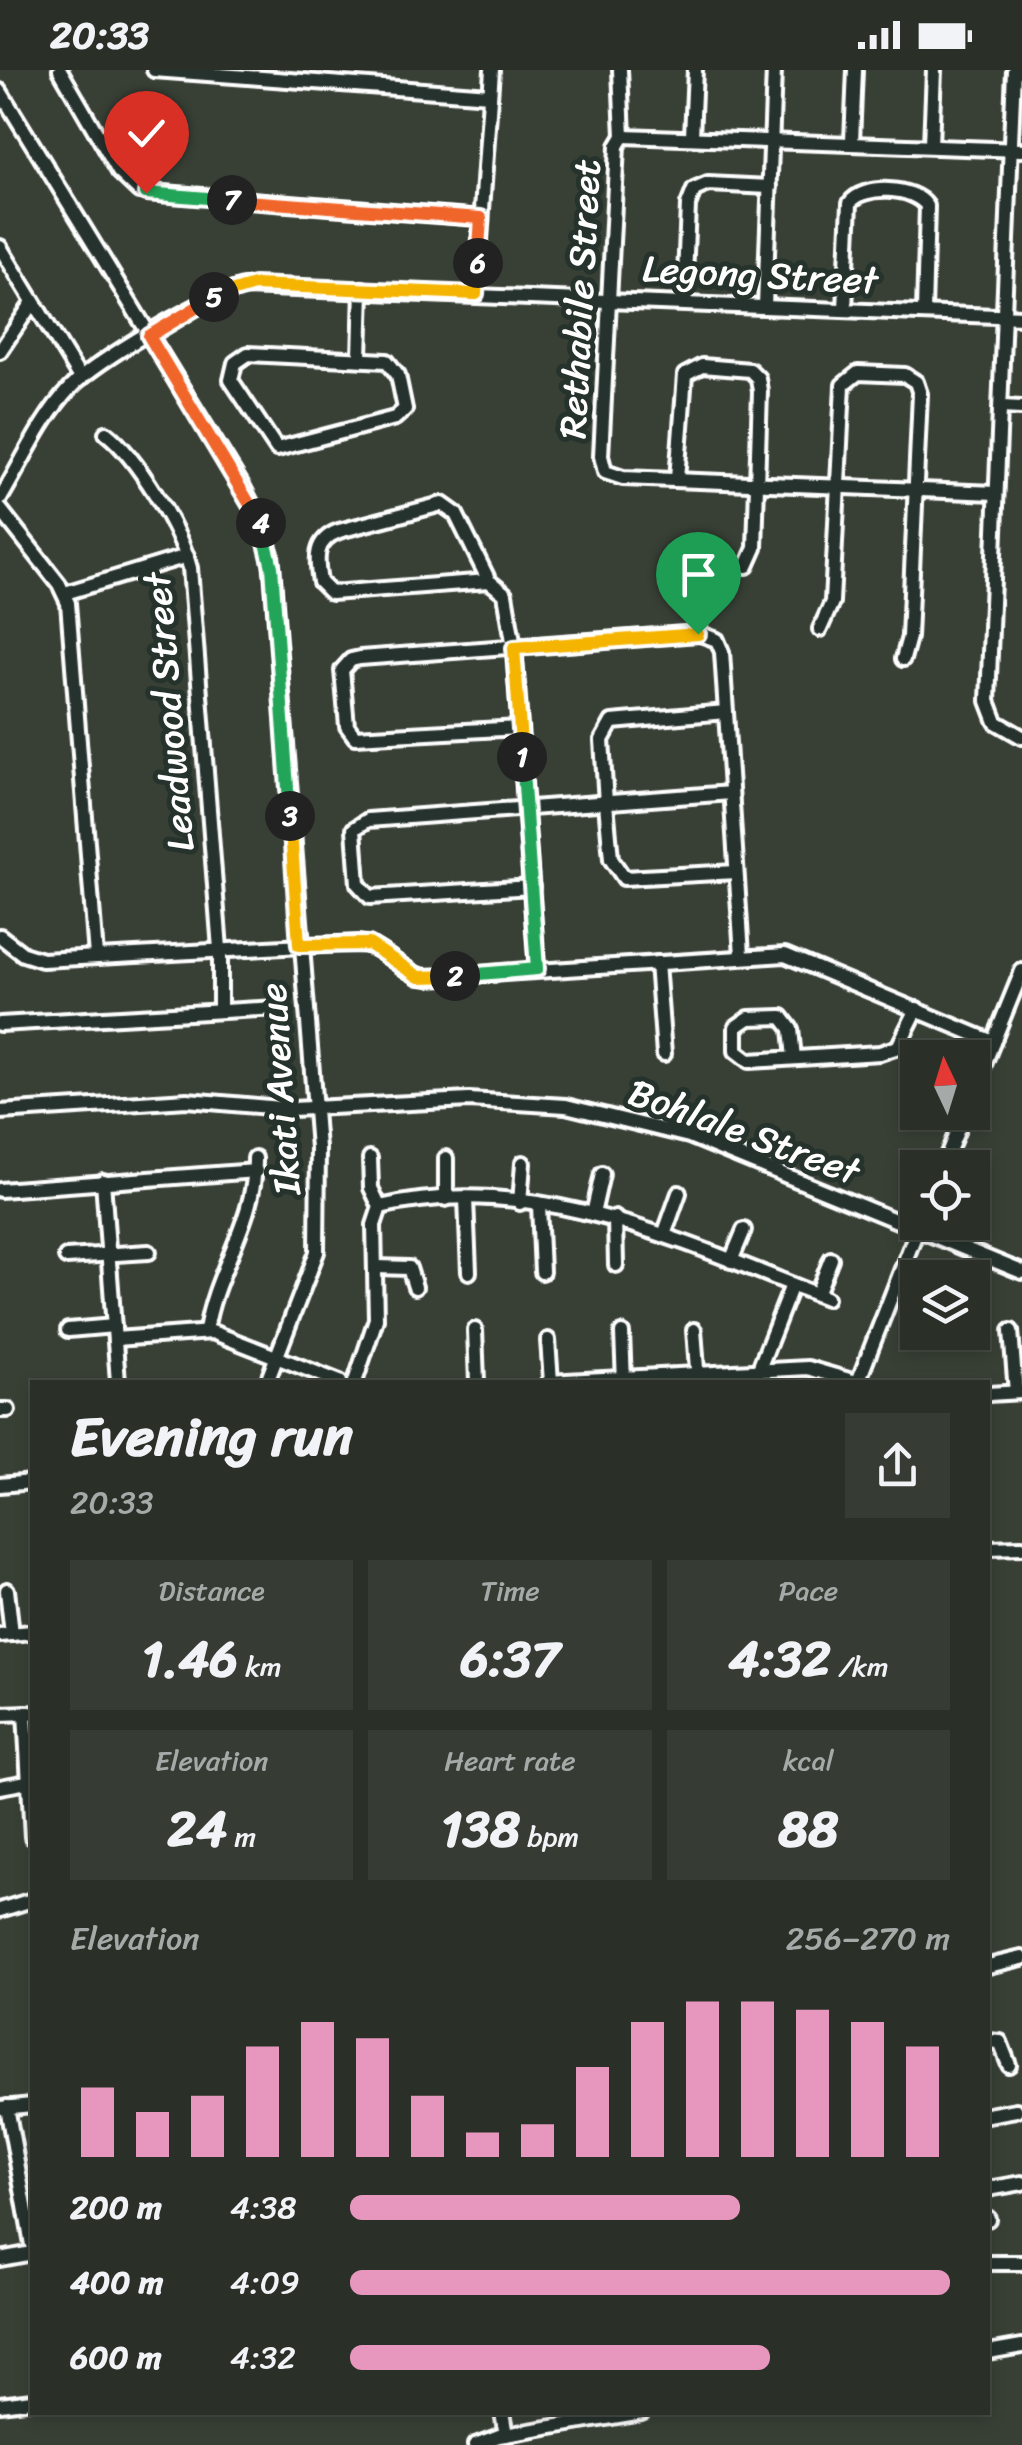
<!DOCTYPE html>
<meta charset="utf-8">
<style>
body{margin:0;font-family:Sriracha,sans-serif;background:#363c34;color:#f1f3f6;height:100vh;display:flex;flex-direction:column;font-size:38px;white-space:nowrap}
*{box-sizing:border-box;margin:0}
p{font-size:32px;color:#a5a9a8}
.icon{flex:none;width:55px;height:55px;fill:none;stroke:currentColor;stroke-width:2;stroke-linecap:round;stroke-linejoin:round}
.map{position:relative;flex:1;overflow:hidden}
.details{position:absolute;left:30px;top:1310px;width:960px;height:1035px;display:flex;flex-direction:column;background:#2a3028;border-radius:0px;box-shadow:0 5px 15px #0003,0 0 0 2px #464b45}
.details>*{flex:none}
.needle{width:65px;rotate:356deg}
.buttons{position:absolute;left:900px;top:970px;display:grid;gap:20px}
.buttons a{display:grid;place-items:center;width:90px;height:90px;border-radius:0px;background:#2a3028;box-shadow:0 5px 15px #0003,0 0 0 2px #464b45;font-size:50px}
.pin{position:absolute;display:grid;place-items:center;width:85px;height:85px;color:#fff;margin:-102px -42px;border-radius:50% 50% 50% 0;rotate:-45deg;box-shadow:0 0 10px #0007}
.pin .icon{rotate:45deg}
.km{position:absolute;width:50px;height:50px;margin:-25px;border-radius:50%;background:#222;color:#fff;font-size:28px;line-height:50px;text-align:center}
.round{display:grid;place-items:center;flex:none;width:105px;height:105px;border-radius:0px;background:#363c34}
.headline{display:flex;align-items:center;justify-content:space-between;height:170px;padding:0 40px}
h1{font-size:55px;font-weight:700;line-height:75px}
.figures{display:grid;grid-template-columns:repeat(3,1fr);gap:15px;height:170px;padding:10px 40px}
.figures div{display:grid;align-content:center;border-radius:0px;background:#363c34;text-align:center}
.figures b{font-size:50px;font-weight:700}
.figures small{font-size:28px;font-weight:400}
.figures p{font-size:28px}
.chart{height:280px;padding:20px 40px}
.chart p{display:flex;justify-content:space-between}
.chart svg{width:100%;height:180px;margin-top:10px;stroke:#e797bd;stroke-width:6}
ul{padding:0 40px;list-style:none;font-size:32px}
li{display:grid;grid-template-columns:160px 120px 1fr;align-items:center;height:75px}
li i{height:25px;border-radius:12px;background:#e797bd}
.status{display:flex;justify-content:space-between;align-items:center;height:70px;padding:0 50px;background:#2a3028;direction:ltr}
.status svg{height:28px;fill:currentColor}
.map>svg:first-child{display:block}
.lines{fill:none;stroke-linecap:round;stroke-linejoin:round}
.minor-casing{stroke:#fff;stroke-width:20}
.minor{stroke:#26332d;stroke-width:12}
.split-1-casing{stroke:#fff;stroke-width:20}
.split-2-casing{stroke:#fff;stroke-width:20}
.split-3-casing{stroke:#fff;stroke-width:20}
.split-4-casing{stroke:#fff;stroke-width:20}
.split-5-casing{stroke:#fff;stroke-width:20}
.split-6-casing{stroke:#fff;stroke-width:20}
.split-7-casing{stroke:#fff;stroke-width:20}
.split-8-casing{stroke:#fff;stroke-width:20}
.split-1{stroke:#f5b400;stroke-width:12}
.split-2{stroke:#22a559;stroke-width:12}
.split-3{stroke:#f5b400;stroke-width:12}
.split-4{stroke:#22a559;stroke-width:12}
.split-5{stroke:#f0652b;stroke-width:12}
.split-6{stroke:#f5b400;stroke-width:12}
.split-7{stroke:#f0652b;stroke-width:12}
.split-8{stroke:#22a559;stroke-width:12}
.labels{text-anchor:middle;dominant-baseline:central;stroke-width:10;stroke-linejoin:round;paint-order:stroke}
.street-label{font-size:38px;fill:#fff;stroke:#26332d}
</style>
<div class="status"><b>20:33</b><svg viewBox="0 0 49 12"><path d="M0 12V9h3v3zM5 12V6h3v6zM10 12V3h3v9zM15 12V0h3v12zM26 1h20v11H26zM47 4h2v5h-2z"/></svg></div>
<div class="map">
<svg width="1022" height="2375" viewBox="0 0 1022 2375">
<rect width="100%" height="100%" fill="#384036"/>
<filter id="ink" filterUnits="userSpaceOnUse"><feTurbulence type="fractalNoise" baseFrequency=".01" numOctaves="2"/><feDisplacementMap in="SourceGraphic" scale="20" xChannelSelector="R" yChannelSelector="G"/><feConvolveMatrix kernelMatrix="1 2 1 2 8 2 1 2 1" color-interpolation-filters="sRGB"/></filter>
<g filter="url(#ink)">
<g class="lines">
<g class="minor-casing">
<g id="minor">
<path d="M 60,0 L 119,102 L 139,121 L 481,148"/>
<path d="M 154,0 L 490,25"/>
<path d="M 620,0 L 623,66"/>
<path d="M 1022,1 L 1014,0 L 988,631 L 996,652 L 1022,667"/>
<path d="M 0,21 L 244,419 L 261,452 L 271,484 L 318,1078 L 317,1182 L 267,1312"/>
<path d="M 623,66 L 617,76 L 601,386 L 605,402 L 623,408 L 996,423"/>
<path d="M 623,66 L 1022,80"/>
<path d="M 692,66 L 695,0"/>
<path d="M 852,71 L 855,0"/>
<path d="M 931,75 L 934,0"/>
<path d="M 0,177 L 80,308"/>
<path d="M 476,224 L 492,0"/>
<path d="M 684,232 L 688,135 L 694,120 L 708,114 L 770,117"/>
<path d="M 765,236 L 774,0"/>
<path d="M 845,239 L 850,133 C 863,114 914,116 927,136 L 924,242"/>
<path d="M 0,281 L 33,232"/>
<path d="M 248,284 L 387,291 L 398,305 L 405,339 L 395,348 L 277,379 L 231,310 L 235,293 Z"/>
<path d="M 360,287 L 362,219"/>
<path d="M 1001,337 L 1022,338"/>
<path d="M 106,363 C 137,387 180,459 190,498 L 220,879 L 220,940"/>
<path d="M 677,409 L 685,305 L 702,296 L 750,300 L 758,308 L 760,321 L 755,478 L 747,496"/>
<path d="M 0,429 C 22,393 41,348 70,318 C 97,290 206,226 243,217 L 1022,247"/>
<path d="M 0,439 L 59,514 L 68,533 L 96,886"/>
<path d="M 489,511 L 331,523 L 320,512 C 316,489 314,470 339,461 L 442,434 L 456,444 L 489,511 L 505,524 L 514,577 L 537,899"/>
<path d="M 65,523 L 187,486"/>
<path d="M 820,559 L 832,532 L 843,315 L 858,303 L 905,305 L 916,312 L 920,324 L 909,567 L 903,589"/>
<path d="M 726,642 L 612,652 L 602,670 L 606,733 L 611,789 L 624,808 L 736,802"/>
<path d="M 520,658 L 355,667 L 347,656 L 342,600 L 351,590 L 360,588 L 698,563 L 717,570 L 722,582 L 742,885"/>
<path d="M 532,817 L 370,827 L 358,814 L 354,759 L 368,750 L 731,723"/>
<path d="M 0,866 L 23,884 L 42,890 L 358,873 C 386,876 401,904 428,908 L 785,885 L 993,972"/>
<path d="M 657,893 L 664,984"/>
<path d="M 0,954 L 277,938"/>
<path d="M 794,988 L 791,959 L 782,947 L 749,948 L 736,957 L 736,981 L 749,991 L 880,983 L 898,977 L 917,939"/>
<path d="M 972,1024 L 1022,901"/>
<path d="M 0,1042 L 187,1030 L 292,1039 L 469,1030 L 566,1036 L 689,1066 L 1022,1202"/>
<path d="M 446,1088 L 446,1129"/>
<path d="M 942,1098 L 965,1042"/>
<path d="M 103,1111 L 118,1312"/>
<path d="M 0,1120 L 256,1101"/>
<path d="M 466,1129 L 469,1202"/>
<path d="M 520,1133 L 523,1093"/>
<path d="M 539,1135 L 542,1202"/>
<path d="M 380,1137 C 533,1100 688,1174 826,1228"/>
<path d="M 593,1144 L 602,1104"/>
<path d="M 615,1148 L 616,1195"/>
<path d="M 664,1165 L 679,1123"/>
<path d="M 66,1187 L 149,1182"/>
<path d="M 731,1191 L 744,1160"/>
<path d="M 377,1197 L 409,1198 L 415,1217"/>
<path d="M 817,1224 L 831,1189"/>
<path d="M 68,1260 L 114,1256"/>
<path d="M 475,1260 L 477,1312"/>
<path d="M 694,1260 L 698,1312"/>
<path d="M 206,1261 C 215,1200 256,1152 255,1088"/>
<path d="M 1011,1261 L 1016,1322"/>
<path d="M 622,1263 L 624,1312"/>
<path d="M 115,1269 L 212,1262 L 340,1312"/>
<path d="M 548,1270 L 551,1312"/>
<path d="M 759,1299 L 792,1215"/>
<path d="M 355,1312 L 376,1249 L 374,1155 L 380,1137 L 371,1118 L 370,1088"/>
<path d="M 548,1312 L 808,1298 L 856,1312"/>
<path d="M 858,1312 L 919,1155"/>
<path d="M 988,1324 L 1022,1322"/>
<path d="M 0,1340 L 8,1340"/>
<path d="M 0,1415 L 32,1412"/>
<path d="M 988,1478 L 1022,1477"/>
<path d="M 7,1520 L 12,1564"/>
<path d="M 0,1565 L 32,1562"/>
<path d="M 25,1643 L 32,1767"/>
<path d="M 0,1644 L 30,1643"/>
<path d="M 0,1717 L 27,1712"/>
<path d="M 0,1840 L 32,1830"/>
<path d="M 988,1896 L 1022,1888"/>
<path d="M 988,1971 L 1000,1972 L 1009,1995"/>
<path d="M 7,2037 L 32,2175"/>
<path d="M 2,2038 L 32,2035"/>
<path d="M 988,2045 L 1016,2040"/>
<path d="M 988,2119 L 1022,2113"/>
<path d="M 988,2148 L 988,2149"/>
<path d="M 0,2189 L 32,2183"/>
<path d="M 988,2193 L 1022,2193"/>
<path d="M 988,2282 L 1022,2276"/>
<path d="M 0,2334 L 32,2330"/>
<path d="M 502,2342 L 506,2365"/>
<path d="M 475,2375 L 499,2366 L 642,2342"/>
</g>
</g>
<use href="#minor" class="minor"/>
</g>
</g>
<g class="lines" filter="url(#ink)">
<g class="split-1-casing">
<path id="split-1" d="M 522,687 L 514,578 L 698,564"/>
</g>
<g class="split-2-casing">
<path id="split-2" d="M 455,906 L 537,899 L 522,687"/>
</g>
<g class="split-3-casing">
<path id="split-3" d="M 290,746 L 299,875 L 369,874 L 419,907 L 455,906"/>
</g>
<g class="split-4-casing">
<path id="split-4" d="M 261,453 L 272,497 L 290,746"/>
</g>
<g class="split-5-casing">
<path id="split-5" d="M 214,227 L 149,266 L 261,453"/>
</g>
<g class="split-6-casing">
<path id="split-6" d="M 214,227 L 254,215 L 476,224 L 478,193"/>
</g>
<g class="split-7-casing">
<path id="split-7" d="M 232,130 L 481,148 L 478,193"/>
</g>
<g class="split-8-casing">
<path id="split-8" d="M 146,123 L 232,130"/>
</g>
<use href="#split-1" class="split-1"/>
<use href="#split-2" class="split-2"/>
<use href="#split-3" class="split-3"/>
<use href="#split-4" class="split-4"/>
<use href="#split-5" class="split-5"/>
<use href="#split-6" class="split-6"/>
<use href="#split-7" class="split-7"/>
<use href="#split-8" class="split-8"/>
</g>
<g class="labels">
<g class="street-label">
<text transform="translate(760 205) rotate(3)">Legong Street</text>
<text transform="translate(580 229) rotate(-87)">Rethabile Street</text>
<text transform="translate(169 642) rotate(-95)">Leadwood Street</text>
<text transform="translate(280 1019) rotate(-94)">Ikati Avenue</text>
<text transform="translate(744 1062) rotate(20)">Bohlale Street</text>
</g>
</g>
</svg>
<div class="buttons">
<a><svg class="needle" viewBox="-14 -14 28 28"><path d="M0-13l5 13h-10z" fill="#e53935"/><path d="M0 13l5-13h-10z" fill="#a5a9a8"/></svg></a>
<a><svg class="icon" aria-label="locate" viewBox="0 0 24 24"><circle cx="12" cy="12" r="6"/><path d="M12 2v4M12 18v4M2 12h4M18 12h4"/></svg></a>
<a><svg class="icon" aria-label="layers" viewBox="0 0 24 24"><path d="M12 4l9 5-9 5-9-5zM3 14l9 5 9-5"/></svg></a>
</div>
<div class="pin" style="left:698px;top:564px;background:#1e9e55"><svg class="icon" aria-label="arrive" viewBox="0 0 24 24"><path d="M6 21V4h12l-3 4 3 4H6"/></svg></div>
<div class="pin" style="left:146px;top:123px;background:#d93025"><svg class="icon" aria-label="check" viewBox="0 0 24 24"><path d="M5 12l5 5 9-10"/></svg></div>
<b class="km" style="left:522px;top:687px">1</b>
<b class="km" style="left:455px;top:906px">2</b>
<b class="km" style="left:290px;top:746px">3</b>
<b class="km" style="left:261px;top:453px">4</b>
<b class="km" style="left:214px;top:227px">5</b>
<b class="km" style="left:478px;top:193px">6</b>
<b class="km" style="left:232px;top:130px">7</b>
<section class="details">
<div class="headline"><div><h1>Evening run</h1><p>20:33</p></div><a class="round"><svg class="icon" aria-label="share" viewBox="0 0 24 24"><path d="M12 15V3M7 8l5-5 5 5M5 13v7h14v-7"/></svg></a></div>
<div class="figures">
<div><p>Distance</p><b>1.46<small> km</small></b></div>
<div><p>Time</p><b>6:37</b></div>
<div><p>Pace</p><b>4:32<small> /km</small></b></div>
</div>
<div class="figures">
<div><p>Elevation</p><b>24<small> m</small></b></div>
<div><p>Heart rate</p><b>138<small> bpm</small></b></div>
<div><p>kcal</p><b>88</b></div>
</div>
<div class="chart"><p><span>Elevation</span>256–270 m</p>
<svg viewBox="0 0 160 44" preserveAspectRatio="none"><path d="M5 44V27M15 44V33M25 44V29M35 44V17M45 44V11M55 44V15M65 44V29M75 44V38M85 44V36M95 44V22M105 44V11M115 44V6M125 44V6M135 44V8M145 44V11M155 44V17"/></svg>
</div>
<ul>
<li><b>200 m</b>4:38<i style="width:65%"></i></li>
<li><b>400 m</b>4:09<i style="width:100%"></i></li>
<li><b>600 m</b>4:32<i style="width:70%"></i></li>
</ul>
</section>
</div>
